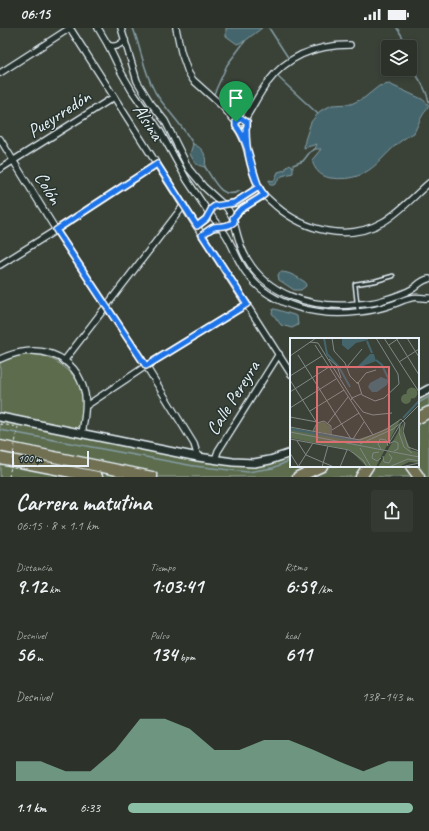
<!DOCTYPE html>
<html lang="es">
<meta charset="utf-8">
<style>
body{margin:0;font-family:Caveat,sans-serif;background:#343a32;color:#f1f3f6;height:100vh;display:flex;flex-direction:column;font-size:15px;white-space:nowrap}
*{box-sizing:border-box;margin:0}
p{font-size:13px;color:#a6aaa8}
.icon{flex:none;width:22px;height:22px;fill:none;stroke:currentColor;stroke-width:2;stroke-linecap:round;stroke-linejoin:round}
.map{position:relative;height:449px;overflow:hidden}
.panel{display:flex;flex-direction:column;background:#2c322a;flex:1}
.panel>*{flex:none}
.fabs{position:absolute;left:381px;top:12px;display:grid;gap:8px}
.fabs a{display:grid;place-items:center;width:36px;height:36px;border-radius:4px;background:#2c322a;box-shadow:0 2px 6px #0003,0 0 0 1px #484d47;font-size:20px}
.scale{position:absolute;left:12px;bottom:10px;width:77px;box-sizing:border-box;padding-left:4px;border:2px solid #e8f1f8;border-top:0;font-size:11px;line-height:14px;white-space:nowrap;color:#e8f1f8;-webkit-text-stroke:3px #26332d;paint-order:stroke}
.pin{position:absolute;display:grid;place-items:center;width:34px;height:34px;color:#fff;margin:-41px -17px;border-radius:50% 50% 50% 0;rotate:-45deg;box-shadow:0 0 4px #0007}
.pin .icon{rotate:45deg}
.round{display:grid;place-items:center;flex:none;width:42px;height:42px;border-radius:4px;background:#343a32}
.overview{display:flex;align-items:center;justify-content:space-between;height:68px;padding:0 16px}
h1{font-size:22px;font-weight:700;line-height:30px}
.stats{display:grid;grid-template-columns:repeat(3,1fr);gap:6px;height:68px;padding:4px 16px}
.stats div{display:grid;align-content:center}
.stats b{font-size:20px;font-weight:700}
.stats small{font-size:11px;font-weight:400}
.stats p{font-size:11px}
.chart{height:112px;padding:8px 16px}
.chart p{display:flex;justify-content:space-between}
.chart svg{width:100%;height:72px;margin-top:4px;fill:#8abfa5;opacity:.7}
ul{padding:0 16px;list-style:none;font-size:13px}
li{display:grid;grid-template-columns:64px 48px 1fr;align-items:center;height:30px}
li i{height:10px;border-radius:5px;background:#8abfa5}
.status{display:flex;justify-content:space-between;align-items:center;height:28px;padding:0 20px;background:#2c322a;direction:ltr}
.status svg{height:11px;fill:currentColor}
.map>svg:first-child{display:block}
.green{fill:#5c6c4e;stroke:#a2aea3}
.water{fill:#45656c;stroke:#869da4}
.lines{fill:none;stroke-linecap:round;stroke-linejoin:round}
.stream{stroke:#869da4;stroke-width:1.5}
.service-casing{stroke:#e8f1f8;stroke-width:5.5}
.minor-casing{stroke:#e8f1f8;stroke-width:8}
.tertiary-casing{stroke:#e8f1f8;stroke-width:10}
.motorway-casing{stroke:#e8f1f8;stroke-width:13}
.path{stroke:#e8f1f8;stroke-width:1;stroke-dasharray:3 3;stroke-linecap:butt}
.service{stroke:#26332d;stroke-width:2.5}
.minor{stroke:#26332d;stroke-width:5.5}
.tertiary{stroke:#26332d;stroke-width:7}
.motorway{stroke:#716f52;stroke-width:10}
.path-bridge{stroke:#e8f1f8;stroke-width:1;stroke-dasharray:3 3;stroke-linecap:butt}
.route-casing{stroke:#fff;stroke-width:8}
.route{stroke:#1a73e8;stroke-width:5}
.labels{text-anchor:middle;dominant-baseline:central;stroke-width:3;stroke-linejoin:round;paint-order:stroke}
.street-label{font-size:19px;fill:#e8f1f8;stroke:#26332d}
.inset-river{fill:none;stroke:#45656c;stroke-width:2}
.inset-road{fill:none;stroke:#808885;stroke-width:1}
.view{fill:#dc6e71;fill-opacity:0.15;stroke:#dc6e71;stroke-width:2}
.inset-edge{fill:none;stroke:#e8f1f8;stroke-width:2}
</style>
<div class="status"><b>06:15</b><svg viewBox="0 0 49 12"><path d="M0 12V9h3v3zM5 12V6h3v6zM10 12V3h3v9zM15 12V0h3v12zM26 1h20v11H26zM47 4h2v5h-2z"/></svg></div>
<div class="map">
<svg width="429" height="449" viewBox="0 0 429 449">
<rect width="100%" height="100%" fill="#3a4238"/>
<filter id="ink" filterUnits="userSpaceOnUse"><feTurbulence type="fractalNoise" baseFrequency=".025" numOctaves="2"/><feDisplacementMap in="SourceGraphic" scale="8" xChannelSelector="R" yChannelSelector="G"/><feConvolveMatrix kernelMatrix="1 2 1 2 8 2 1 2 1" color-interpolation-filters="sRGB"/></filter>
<g filter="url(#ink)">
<g class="green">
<path d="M 22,327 C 27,327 33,326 38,327 C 55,329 78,346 81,363 C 83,374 83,384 82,395 L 76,401 L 0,386 L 0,335 L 10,330 Z"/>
<path d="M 429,365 L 429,449 L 0,449 L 0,393 L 227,436 L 291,426 L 291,438 L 418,438 L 418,370 Z"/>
</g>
<g class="water">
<path d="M 226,0 L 262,0 L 245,13 L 237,16 L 226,8 Z"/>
<path d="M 389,56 L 422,71 L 429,77 L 421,90 L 414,105 C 380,121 377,156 330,150 C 320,148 314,141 312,132 L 321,121 L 315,121 L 317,116 L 304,120 L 305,112 L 311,94 L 320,83 L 332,77 L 351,76 L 364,70 L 379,58 Z"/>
<path d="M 193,116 C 204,120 207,128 205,139 C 195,137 195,135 190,126 Z"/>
<path d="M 290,136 L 293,139 L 293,145 L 282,148 L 274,157 L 270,157 L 269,152 L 274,153 L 278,144 L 285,142 L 287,138 Z"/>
<path d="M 280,244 C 290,244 297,249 305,254 L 306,258 L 301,262 L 294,262 L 279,252 L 278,247 Z"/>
<path d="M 273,281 L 275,281 L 297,288 L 298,297 L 292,300 L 281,297 L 272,285 Z"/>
</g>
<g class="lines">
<g class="stream">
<path d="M 133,0 C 141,21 144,44 155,64 C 166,82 183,97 193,116"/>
<path d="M 269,0 L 289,31"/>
<path d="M 397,0 L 402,8 L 405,19"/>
<path d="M 410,38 C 418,49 426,60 429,74"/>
<path d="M 278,49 L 318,86"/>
<path d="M 214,66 L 227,37 L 245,13"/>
<path d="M 293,137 L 303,133 L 310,124 L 315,121"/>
<path d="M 205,139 C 214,152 221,173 240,163"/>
<path d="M 418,375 L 429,369"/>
<path d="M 0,402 L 194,438 L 248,444 L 273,440 L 291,432"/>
</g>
<g class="service-casing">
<path id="service" d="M 358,284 L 355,256 L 375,253 L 393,248"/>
</g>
<g class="minor-casing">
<g id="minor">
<path d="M 70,0 L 291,346"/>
<path d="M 98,0 L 108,17 L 121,44 L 132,63 L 160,103 L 187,152 L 209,185 L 206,191 L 197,198"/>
<path d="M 121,0 L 137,53 L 150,74 L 165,93 L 189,141 L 204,159 L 227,180 L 233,190"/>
<path d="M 176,0 L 181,24 L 188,44 L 193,52 L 222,78 L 236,94"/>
<path d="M 108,17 C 116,20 119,17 125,12"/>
<path d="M 0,45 L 70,0"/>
<path d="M 245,91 C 253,79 259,65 268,54 C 288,27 318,17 350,17"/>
<path d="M 239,102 L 244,101 L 247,98 L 247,93 L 243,90 L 237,92 L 236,98 C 250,116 249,143 261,163 C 265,169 271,173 276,178 C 305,203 348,214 383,194 C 400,184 414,168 429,155"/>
<path d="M 0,111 L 56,202 L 146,338 L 194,416 L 198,429"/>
<path d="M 0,141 L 114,69"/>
<path d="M 259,159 L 235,175 L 215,178 L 209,185 C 215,192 221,199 226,207 C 234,220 238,235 248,247 C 272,279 320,289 358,284 C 370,283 383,280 394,276 C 400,274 405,271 411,270 C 417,268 423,271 429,270"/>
<path d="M 264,167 L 240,182 L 233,190 C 237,205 239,218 247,231 C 268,267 309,279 349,277 C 359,276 370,276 380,273 C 391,270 404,266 414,260 C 419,256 422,252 429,251"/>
<path d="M 202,207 L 212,200 L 227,198 L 234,193"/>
<path d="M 0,237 L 56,202 L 157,136"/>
<path d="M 0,331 C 35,314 76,324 85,366 C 87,379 84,393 82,406"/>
<path d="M 64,333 L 184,177"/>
<path d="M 86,378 L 146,338 L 247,276"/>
<path d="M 215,432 L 218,423 L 279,326"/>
</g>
</g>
<g class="tertiary-casing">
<g id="tertiary">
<path d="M 418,367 L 429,361"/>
<path d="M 0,389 L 198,429 L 233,434 L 254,435 L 270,432 L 291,425"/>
</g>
</g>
<g class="motorway-casing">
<g id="motorway">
<path d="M 418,390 L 429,384"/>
<path d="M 0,418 L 152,449"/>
<path d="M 0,430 L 97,449"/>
<path d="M 411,438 L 419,449"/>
<path d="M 298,449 L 322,438"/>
<path d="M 361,449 L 368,438"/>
</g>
</g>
<path class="path" d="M 0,396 L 18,399"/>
<use href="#service" class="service"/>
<use href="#minor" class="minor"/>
<use href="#tertiary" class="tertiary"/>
<use href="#motorway" class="motorway"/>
<path class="path-bridge" d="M 9,449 L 18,399"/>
</g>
</g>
<g class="lines" filter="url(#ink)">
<g class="route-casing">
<path id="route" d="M 236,94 L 236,98 C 249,114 251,140 259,159 L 234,175 L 215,178 L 212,180 L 206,191 L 197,198 L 157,136 L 56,202 L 146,338 L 247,276 L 202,207 C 206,204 210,201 214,199 C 222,197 227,200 234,194 L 233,190 L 240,182 L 264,167 C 251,149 246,122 246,100 L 247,98 L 247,94 L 241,90 L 236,94"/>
</g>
<use href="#route" class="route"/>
</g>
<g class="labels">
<g class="street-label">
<text transform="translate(59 86) rotate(-33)">Pueyrredón</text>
<text transform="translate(148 94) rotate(57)">Alsina</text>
<text transform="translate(48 160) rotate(59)">Colón</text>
<text transform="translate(233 370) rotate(-58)">Calle Pereyra</text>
</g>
</g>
<g transform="translate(290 310)">
<rect width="129" height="129" fill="#3a4238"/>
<path d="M116.5 55a5.5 5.5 0 1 1 11 0a5.5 5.5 0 1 1-11 0ZM111 61a5 5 0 1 1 10 0a5 5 0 1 1-10 0ZM 110,82 L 86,129 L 77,129 L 60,112 L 0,100 L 0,90 L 65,102 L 88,95 ZM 34,84 L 40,88 L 40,96 L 24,93 L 27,85 ZM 114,84 L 112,93 L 121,112 L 129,114 L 129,125 L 119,124 L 109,129 L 88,129 Z" fill="#5c6c4e"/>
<path d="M 52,0 L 78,0 L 78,2 L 66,5 L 58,12 L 52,7 ZM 80,16 L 84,16 L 86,23 L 65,31 ZM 91,39 L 99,42 L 97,47 L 87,54 L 82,54 L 78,49 L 80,45 Z" fill="#45656c"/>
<path class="inset-river" d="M 34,0 L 37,16 L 49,29 L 60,49M 77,3 L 82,15M 86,22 L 92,27 L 99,42M 113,80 L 129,63M 0,91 L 70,103"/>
<path class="inset-road" d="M 42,0 L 44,13 L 55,25 L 60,38 L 67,45M 94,0 L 129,54M 106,0 L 129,37M 117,0 L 129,19M 20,4 L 28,5 L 62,60 L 61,62M 25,7 L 83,97M 99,7 L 109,0M 8,17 L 61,101M 0,18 L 26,0M 39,21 L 47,28 L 51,40M 109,24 L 129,11M 57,29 L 72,11M 0,38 L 32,18M 0,42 L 27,85M 68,45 L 76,35 L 86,32M 67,46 L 68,44 L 72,57 L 85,63 L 94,60 L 109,46 L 108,36 L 86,0M 0,54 L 39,29M 71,56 L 62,60 L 73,74 L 83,77 L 102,75M 0,70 L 46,41M 20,73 L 54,52M 0,79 L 27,84M 38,85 L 58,59M 110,87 L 109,95 L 114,109 L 122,115M 0,89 L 70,102 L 97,91 L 111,81 L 115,85 L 113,93 L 118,109 L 129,113M 42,92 L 69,75M 23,93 L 27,85 L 34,83 L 41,88 L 41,97M 0,94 L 129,119M 0,101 L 59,112 L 73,122 L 77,129M 63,101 L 74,84M 7,103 L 16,117 L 44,129M 99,105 L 111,85 L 129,67M 70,106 L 103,91 L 111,85M 99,106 L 104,103 L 108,105 L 108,111 L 104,113M 70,110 L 81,129M 91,111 L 88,106 L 90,101 L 96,102 L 98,108M 89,114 L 83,115 L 82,120 L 87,123 L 91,120M 0,115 L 8,128M 93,118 L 94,124 L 99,125 L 102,120 L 99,116M 8,129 L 23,105M 32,129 L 38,108M 50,129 L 57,112M 99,129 L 118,121 L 129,123M 111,129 L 129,125"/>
<path class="view" d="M 27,29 L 99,29 L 99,104 L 27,104 Z"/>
<rect width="129" height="129" class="inset-edge"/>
</g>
</svg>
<div class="fabs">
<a><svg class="icon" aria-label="layers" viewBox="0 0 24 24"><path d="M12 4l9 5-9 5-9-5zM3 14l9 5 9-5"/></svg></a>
</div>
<div class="scale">100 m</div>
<div class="pin" style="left:236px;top:94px;background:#1e9e55"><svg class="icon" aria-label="arrive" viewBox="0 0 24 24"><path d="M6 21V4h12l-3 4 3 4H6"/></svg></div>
</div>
<section class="panel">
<div class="overview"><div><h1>Carrera matutina</h1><p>06:15 · 8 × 1.1 km</p></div><a class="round"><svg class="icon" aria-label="share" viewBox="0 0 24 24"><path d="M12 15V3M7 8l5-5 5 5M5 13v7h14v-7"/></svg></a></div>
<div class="stats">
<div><p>Distancia</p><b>9.12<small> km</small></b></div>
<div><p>Tiempo</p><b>1:03:41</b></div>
<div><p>Ritmo</p><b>6:59<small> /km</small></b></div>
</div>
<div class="stats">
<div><p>Desnivel</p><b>56<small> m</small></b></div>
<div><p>Pulso</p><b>134<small> bpm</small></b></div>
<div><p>kcal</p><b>611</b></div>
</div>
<div class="chart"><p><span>Desnivel</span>138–143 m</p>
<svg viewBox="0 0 160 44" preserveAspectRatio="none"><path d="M0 44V32L10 32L20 38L30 38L40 25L50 6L60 6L70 12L80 25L90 25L100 19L110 19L120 25L130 32L140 38L150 32L160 32V44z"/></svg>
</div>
<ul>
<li><b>1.1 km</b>6:33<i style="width:100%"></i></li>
</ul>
</section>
